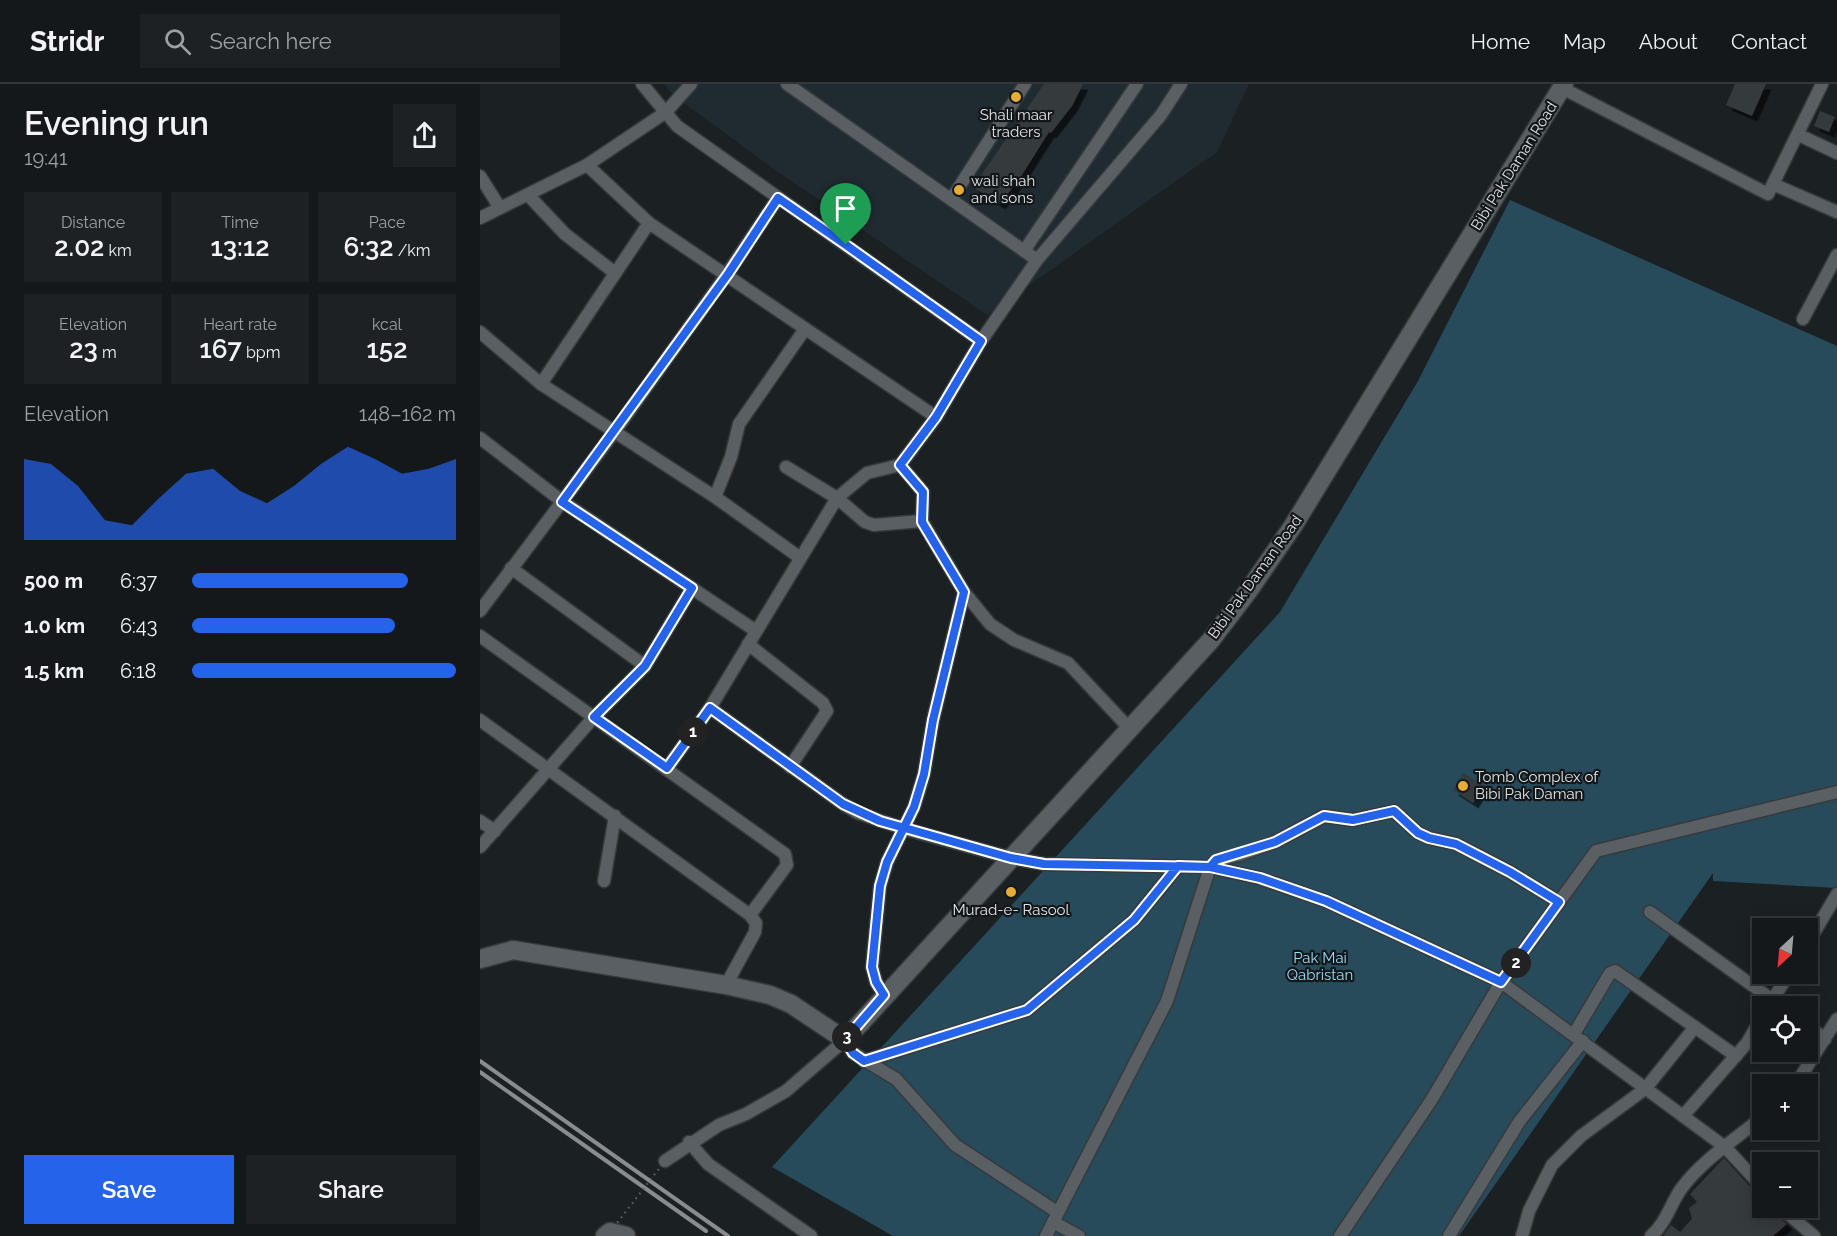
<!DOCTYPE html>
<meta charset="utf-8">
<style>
body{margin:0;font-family:Raleway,sans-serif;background:#1d2123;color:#f1f3f6;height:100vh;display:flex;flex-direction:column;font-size:22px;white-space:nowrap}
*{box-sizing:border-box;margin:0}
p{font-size:20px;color:#9da0a2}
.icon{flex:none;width:33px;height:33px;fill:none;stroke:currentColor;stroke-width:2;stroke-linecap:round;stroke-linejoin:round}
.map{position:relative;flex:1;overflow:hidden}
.side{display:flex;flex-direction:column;background:#14181a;width:480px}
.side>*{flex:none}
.needle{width:39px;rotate:206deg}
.tools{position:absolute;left:1272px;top:834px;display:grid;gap:12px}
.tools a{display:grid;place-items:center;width:66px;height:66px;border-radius:0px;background:#14181a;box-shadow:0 3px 15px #0003,0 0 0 2px #333739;font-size:30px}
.pin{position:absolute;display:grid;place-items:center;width:51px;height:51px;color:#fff;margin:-62px -26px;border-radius:50% 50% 50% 0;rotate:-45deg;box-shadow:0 0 6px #0007}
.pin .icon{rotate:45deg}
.km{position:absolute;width:30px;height:30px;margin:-15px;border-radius:50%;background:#222;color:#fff;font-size:16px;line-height:30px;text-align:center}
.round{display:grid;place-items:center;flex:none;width:63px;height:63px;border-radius:0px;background:#1d2123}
.headline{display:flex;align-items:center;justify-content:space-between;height:102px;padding:0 24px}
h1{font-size:33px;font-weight:600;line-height:45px}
.stats{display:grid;grid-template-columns:repeat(3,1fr);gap:9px;height:102px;padding:6px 24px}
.stats div{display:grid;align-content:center;border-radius:0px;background:#1d2123;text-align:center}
.stats b{font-size:26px;font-weight:600}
.stats small{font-size:16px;font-weight:400}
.stats p{font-size:16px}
.chart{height:168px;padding:12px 24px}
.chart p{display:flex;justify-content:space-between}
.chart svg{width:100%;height:108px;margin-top:6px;fill:#2563eb;opacity:.7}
.action{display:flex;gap:12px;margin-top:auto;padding:12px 24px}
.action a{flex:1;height:69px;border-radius:0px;background:#2563eb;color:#fff;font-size:24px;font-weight:600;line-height:69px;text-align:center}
.action a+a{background:#1d2123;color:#f1f3f6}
ul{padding:0 24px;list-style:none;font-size:20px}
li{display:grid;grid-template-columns:96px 72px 1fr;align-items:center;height:45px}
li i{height:15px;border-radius:8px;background:#2563eb}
header{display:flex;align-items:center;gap:36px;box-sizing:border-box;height:84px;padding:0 30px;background:#14181a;border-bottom:2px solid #333739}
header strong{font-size:28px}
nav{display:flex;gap:33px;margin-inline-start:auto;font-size:21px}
.search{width:420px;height:54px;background:#1d2123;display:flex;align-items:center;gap:15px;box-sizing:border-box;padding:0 21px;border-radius:0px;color:#9da0a2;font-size:22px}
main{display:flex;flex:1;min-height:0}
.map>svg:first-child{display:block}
.built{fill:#202b31}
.green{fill:#284b5c}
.building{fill:#343a3d;filter:url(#shadow)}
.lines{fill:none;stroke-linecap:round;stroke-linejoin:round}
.street-casing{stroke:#363a3c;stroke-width:15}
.secondary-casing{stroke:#363a3c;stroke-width:21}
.street{stroke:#595f63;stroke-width:12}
.secondary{stroke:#595f63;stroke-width:18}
.rail{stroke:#888c8e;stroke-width:4}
.path-bridge{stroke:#616668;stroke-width:2;stroke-dasharray:1.5 4.5;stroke-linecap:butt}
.route-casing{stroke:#fff;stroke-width:12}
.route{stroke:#2563eb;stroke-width:8}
.poi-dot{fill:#e6ad36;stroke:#12171a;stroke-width:2}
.labels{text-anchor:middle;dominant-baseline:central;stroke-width:4.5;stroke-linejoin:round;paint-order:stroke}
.poi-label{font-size:15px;fill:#e0e3e5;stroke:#12171a}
.street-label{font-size:15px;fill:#e0e3e5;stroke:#12171a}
.park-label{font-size:15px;fill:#9adafb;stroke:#12171a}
</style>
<header>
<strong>Stridr</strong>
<div class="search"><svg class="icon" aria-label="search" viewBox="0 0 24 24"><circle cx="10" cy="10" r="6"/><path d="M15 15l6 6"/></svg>Search here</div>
<nav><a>Home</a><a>Map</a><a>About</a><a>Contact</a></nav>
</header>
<main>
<section class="side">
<div class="headline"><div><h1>Evening run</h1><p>19:41</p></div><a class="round"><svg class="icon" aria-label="share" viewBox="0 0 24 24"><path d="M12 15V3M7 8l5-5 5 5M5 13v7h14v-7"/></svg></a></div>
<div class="stats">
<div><p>Distance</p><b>2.02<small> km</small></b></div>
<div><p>Time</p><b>13:12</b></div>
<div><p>Pace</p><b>6:32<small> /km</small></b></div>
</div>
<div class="stats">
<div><p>Elevation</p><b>23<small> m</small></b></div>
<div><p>Heart rate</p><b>167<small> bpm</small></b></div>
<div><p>kcal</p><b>152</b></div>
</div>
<div class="chart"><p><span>Elevation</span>148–162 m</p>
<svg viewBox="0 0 160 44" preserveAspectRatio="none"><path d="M0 44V11L10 13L20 22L30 36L40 38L50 27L60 17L70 15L80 24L90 29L100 22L110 13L120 6L130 11L140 17L150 15L160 11V44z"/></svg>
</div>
<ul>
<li><b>500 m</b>6:37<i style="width:82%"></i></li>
<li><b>1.0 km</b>6:43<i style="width:77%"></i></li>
<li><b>1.5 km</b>6:18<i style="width:100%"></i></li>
</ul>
<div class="action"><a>Save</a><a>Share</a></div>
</section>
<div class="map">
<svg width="1357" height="1152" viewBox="0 0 1357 1152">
<defs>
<filter id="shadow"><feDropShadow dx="5.5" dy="5.5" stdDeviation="0" flood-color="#0009"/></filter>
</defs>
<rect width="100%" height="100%" fill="#1b2023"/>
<path class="built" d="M 184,0 L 769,0 L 737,68 L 507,231 L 291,83 L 193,11 Z"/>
<path class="green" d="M 1030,116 L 1357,262 L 1357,804 L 1233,797 L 1233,789 L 979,1152 L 413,1152 L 292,1083 L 800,528 L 938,297 Z"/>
<g class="building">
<path d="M 564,0 L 603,0 L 592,22 L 571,49 L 569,48 L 540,94 L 520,120 L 493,103 Z"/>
<path d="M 1255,0 L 1286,0 L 1272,32 L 1246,21 Z"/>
<path d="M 1340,27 L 1355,33 L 1349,48 L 1334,42 Z"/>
<path d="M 983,689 L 1008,704 L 1003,712 L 999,709 L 993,719 L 973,706 Z"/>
<path d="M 1244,1074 L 1276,1109 L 1282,1112 L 1282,1124 L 1291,1133 L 1295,1130 L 1307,1140 L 1293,1152 L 1183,1152 L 1191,1141 L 1200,1148 L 1212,1135 L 1209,1124 L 1217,1118 L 1210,1110 Z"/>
</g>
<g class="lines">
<g class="street-casing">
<g id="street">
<path d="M 162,0 L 197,42 L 501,257"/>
<path d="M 307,0 L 557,176"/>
<path d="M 1082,4 L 1288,110 L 1342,0"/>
<path d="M 1319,51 L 1357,69"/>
<path d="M 107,81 L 169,139 L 456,333"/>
<path d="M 0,92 L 20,124"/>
<path d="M 1295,101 L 1357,128"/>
<path d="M 49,112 L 85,150 L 135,189"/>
<path d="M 472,114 L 545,0"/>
<path d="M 0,134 L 107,81 L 186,28 L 211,0"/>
<path d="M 544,167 L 657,0"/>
<path d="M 1323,235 L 1357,171"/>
<path d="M 0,248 L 61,300 L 235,413 L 319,473"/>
<path d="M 61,300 L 169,139"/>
<path d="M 0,354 L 83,418 L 276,547"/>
<path d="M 420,381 L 443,408 L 442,437 L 484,508 L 510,540 L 534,556 L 588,579 L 649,644"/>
<path d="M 306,383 L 357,414 L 385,438 L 394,441 L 442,437"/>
<path d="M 235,413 L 251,373 L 259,340 L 325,245"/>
<path d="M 31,484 L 165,582"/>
<path d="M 0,527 L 135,347 L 247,190 L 298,114"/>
<path d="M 0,552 L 305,770 L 307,781 L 270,831"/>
<path d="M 268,560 L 343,619 L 347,627 L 310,683"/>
<path d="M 230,624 L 363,720 L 378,729 L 425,745 L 531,774 L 564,780 L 730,783 L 779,794 L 846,817 L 1021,898 L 1245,1063 L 1282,1103"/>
<path d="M 0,636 L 270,831 L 276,839 L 275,848 L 246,901"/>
<path d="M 187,684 L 230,624 L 357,414 L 387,389 L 420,381 L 456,333 L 501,257 L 557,176 L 681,31 L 701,0"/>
<path d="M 0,737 L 15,747"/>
<path d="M 0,763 L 114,633 L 165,582 L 212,504"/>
<path d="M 124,797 L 135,732"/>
<path d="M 1170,828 L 1301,922"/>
<path d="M 1328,859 L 1357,810"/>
<path d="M 404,911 L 396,898 L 392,883 L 400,802 L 407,778 L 434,723 L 444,690 L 453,636 L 484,508"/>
<path d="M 1289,921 L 1309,890"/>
<path d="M 1328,942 L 1345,955"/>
<path d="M 1094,950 L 1130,889 L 1135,887 L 1256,972"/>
<path d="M 384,977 L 547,926 L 654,836 L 698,782"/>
<path d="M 1316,1000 L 1357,935"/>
<path d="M 1203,1032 L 1267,959 L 1282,933"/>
<path d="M 209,1058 L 228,1080 L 331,1152"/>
<path d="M 185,1077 L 239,1041 L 266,1030 L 306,1007 L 365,956 L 373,969 L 416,995 L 475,1061 L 577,1128"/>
<path d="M 1301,1124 L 1334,1152"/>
<path d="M 573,1138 L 599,1152"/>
<path d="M 566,1152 L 687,917 L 730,783 L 737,776 L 759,771 L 795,758 L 844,732 L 873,736 L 914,727 L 938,749 L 949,754 L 976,760 L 1030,788 L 1079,818"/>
<path d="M 860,1152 L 952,1015 L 1021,898 L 1116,767 L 1357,708"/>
<path d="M 969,1152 L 1039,1038 L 1103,957"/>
<path d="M 1042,1152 L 1049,1127 L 1072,1081 L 1101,1052 L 1165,1005 L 1215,943"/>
<path d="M 1171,1152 C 1186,1139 1190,1121 1201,1105 C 1222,1076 1256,1055 1282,1033"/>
</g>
</g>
<g class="secondary-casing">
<g id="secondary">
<path d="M 0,875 L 33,866 L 246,901 L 290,911 L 311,920 L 365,956 L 731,556 L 769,506 L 813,442 L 1084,0"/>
<path d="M 125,1152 L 130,1148 L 146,1152"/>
</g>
</g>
<use href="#street" class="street"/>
<use href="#secondary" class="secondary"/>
<g class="rail">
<path d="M 0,977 L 248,1152"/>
<path d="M 0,988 L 226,1147"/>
</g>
<path class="path-bridge" d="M 130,1148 L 185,1077"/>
</g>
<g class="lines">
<g class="route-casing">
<path id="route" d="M 366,161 L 298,114 L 248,190 L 82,418 L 212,504 L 165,582 L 114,633 L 187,684 L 230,624 L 363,720 L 400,737 L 531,774 L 564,780 L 730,783 L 780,794 L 846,817 L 1021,898 L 1079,818 L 1030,788 L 976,760 L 949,754 L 938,749 L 914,727 L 873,736 L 844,732 L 795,758 L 736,776 L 730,783 L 698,782 L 654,836 L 547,926 L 384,977 L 373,969 L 365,956 L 404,911 L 396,898 L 392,883 L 400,802 L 407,778 L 434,723 L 444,690 L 453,636 L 484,508 L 442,438 L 443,408 L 420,381 L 456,333 L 501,257 L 366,161"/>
</g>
<use href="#route" class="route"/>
</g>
<g class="poi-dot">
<circle cx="536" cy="13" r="6"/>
<circle cx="479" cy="106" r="6"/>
<circle cx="983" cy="702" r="6"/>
<circle cx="531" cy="808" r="6"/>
</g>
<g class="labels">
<g class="poi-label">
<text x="536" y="31">Shali maar<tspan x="536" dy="17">traders</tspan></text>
<text x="491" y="97" text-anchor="start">wali shah<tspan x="491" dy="17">and sons</tspan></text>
<text x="995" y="693" text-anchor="start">Tomb Complex of<tspan x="995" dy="17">Bibi Pak Daman</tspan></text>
<text x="531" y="826">Murad-e- Rasool</text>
</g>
<g class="street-label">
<text transform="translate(1034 82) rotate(-58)">Bibi Pak Daman Road</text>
<text transform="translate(775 493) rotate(-54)">Bibi Pak Daman Road</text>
</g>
<g class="park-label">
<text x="840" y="874">Pak Mai<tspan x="840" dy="17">Qabristan</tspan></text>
</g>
</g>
</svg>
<div class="tools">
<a><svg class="needle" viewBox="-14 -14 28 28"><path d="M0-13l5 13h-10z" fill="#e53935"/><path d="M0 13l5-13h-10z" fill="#9da0a2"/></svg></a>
<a><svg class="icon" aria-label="locate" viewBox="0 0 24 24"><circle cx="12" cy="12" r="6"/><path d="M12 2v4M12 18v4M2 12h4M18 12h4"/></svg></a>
<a>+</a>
<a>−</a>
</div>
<div class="pin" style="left:366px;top:161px;background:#1e9e55"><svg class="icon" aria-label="arrive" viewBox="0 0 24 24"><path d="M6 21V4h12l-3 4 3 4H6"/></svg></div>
<b class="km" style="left:213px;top:648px">1</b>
<b class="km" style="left:1036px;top:879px">2</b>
<b class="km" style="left:367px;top:953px">3</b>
</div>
</main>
